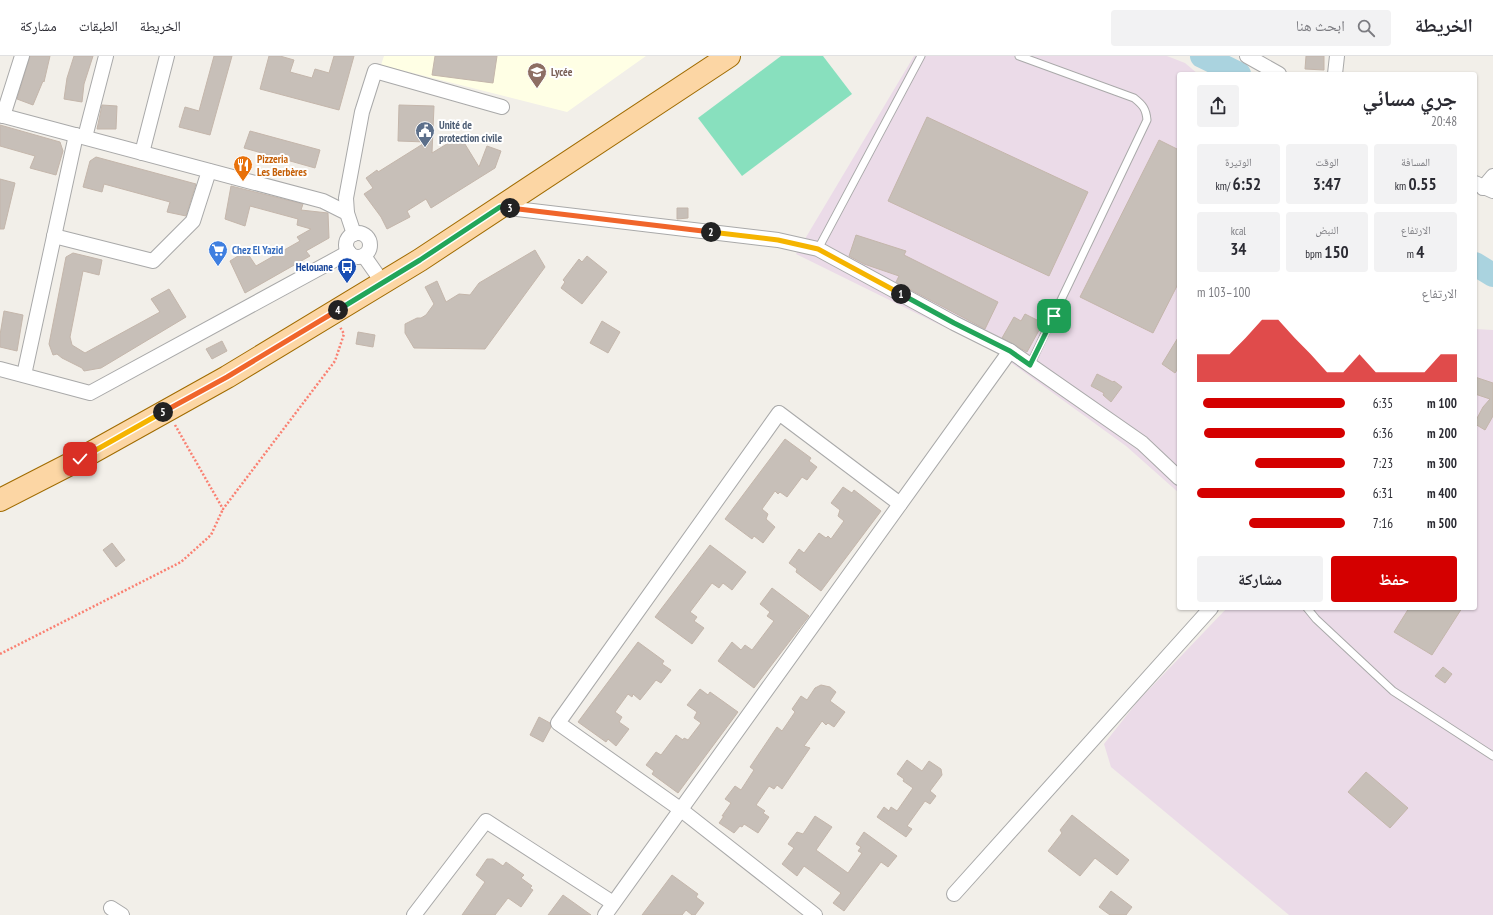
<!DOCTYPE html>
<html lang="ar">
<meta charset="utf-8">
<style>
body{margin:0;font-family:"PT Sans Narrow","Noto Naskh Arabic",sans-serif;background:#f2f2f3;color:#2b2b33;direction:rtl;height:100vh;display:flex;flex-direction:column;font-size:15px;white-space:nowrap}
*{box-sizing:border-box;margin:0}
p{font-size:13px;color:#7c7c81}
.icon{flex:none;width:22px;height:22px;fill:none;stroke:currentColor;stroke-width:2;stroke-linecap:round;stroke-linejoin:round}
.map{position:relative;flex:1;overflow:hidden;direction:ltr}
.panel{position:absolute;left:1177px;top:16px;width:300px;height:538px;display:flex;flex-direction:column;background:#fff;border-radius:4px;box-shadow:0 1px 3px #0004;direction:rtl}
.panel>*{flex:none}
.pin{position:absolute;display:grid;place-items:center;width:34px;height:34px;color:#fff;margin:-17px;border-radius:8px;box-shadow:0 2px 6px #0006}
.km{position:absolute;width:20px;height:20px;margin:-10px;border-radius:50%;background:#222;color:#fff;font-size:11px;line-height:20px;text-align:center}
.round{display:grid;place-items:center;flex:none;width:42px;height:42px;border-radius:4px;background:#f2f2f3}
.overview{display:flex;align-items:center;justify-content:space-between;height:68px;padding:0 20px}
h1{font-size:22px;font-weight:800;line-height:30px}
.figures{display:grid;grid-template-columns:repeat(3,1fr);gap:6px;height:68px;padding:4px 20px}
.figures div{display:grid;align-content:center;border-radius:4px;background:#f2f2f3;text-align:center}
.figures b{font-size:17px;font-weight:800}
.figures small{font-size:11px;font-weight:400}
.figures p{font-size:11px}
.chart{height:112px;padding:8px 20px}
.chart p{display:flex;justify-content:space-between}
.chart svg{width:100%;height:72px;margin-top:4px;fill:#d40000;opacity:.7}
.primary-button{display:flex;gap:8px;margin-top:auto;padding:8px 20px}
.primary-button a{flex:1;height:46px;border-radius:4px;background:#d40000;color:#fff;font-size:16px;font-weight:800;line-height:46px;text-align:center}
.primary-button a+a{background:#f2f2f3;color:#2b2b33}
ul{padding:0 20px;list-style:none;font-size:13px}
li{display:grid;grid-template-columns:64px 48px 1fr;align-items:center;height:30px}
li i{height:10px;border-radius:5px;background:#d40000}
header{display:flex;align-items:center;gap:24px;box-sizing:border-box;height:56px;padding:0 20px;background:#fff;border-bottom:1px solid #e1e1e2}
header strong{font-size:19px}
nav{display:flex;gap:22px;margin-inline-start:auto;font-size:14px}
.search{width:280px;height:36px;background:#f2f2f3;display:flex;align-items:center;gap:10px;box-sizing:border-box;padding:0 14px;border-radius:4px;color:#7c7c81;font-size:15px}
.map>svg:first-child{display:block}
.industrial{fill:#ebdbe8}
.education{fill:#ffffe5}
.pitch{fill:#88e0be}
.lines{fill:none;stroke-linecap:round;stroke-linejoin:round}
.river{stroke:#aad3df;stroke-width:24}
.building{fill:#c7bfb8;stroke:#c4b6ab}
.service-casing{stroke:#a9a9a9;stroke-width:9}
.minor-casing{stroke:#a9a9a9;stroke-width:16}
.primary-casing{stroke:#a06b00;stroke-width:24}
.path{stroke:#fa8072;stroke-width:2.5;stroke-dasharray:2 2;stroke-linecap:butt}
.service{stroke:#fff;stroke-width:7}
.minor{stroke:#fff;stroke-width:14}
.primary{stroke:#fcd6a4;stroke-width:22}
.split-1-casing{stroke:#fff;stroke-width:8}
.split-2-casing{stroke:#fff;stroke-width:8}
.split-3-casing{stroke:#fff;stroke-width:8}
.split-4-casing{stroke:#fff;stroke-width:8}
.split-5-casing{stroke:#fff;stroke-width:8}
.split-6-casing{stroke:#fff;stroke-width:8}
.split-1{stroke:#22a559;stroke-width:5}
.split-2{stroke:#f5b400;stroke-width:5}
.split-3{stroke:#f0652b;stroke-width:5}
.split-4{stroke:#22a559;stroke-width:5}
.split-5{stroke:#f0652b;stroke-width:5}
.split-6{stroke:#f5b400;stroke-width:5}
.labels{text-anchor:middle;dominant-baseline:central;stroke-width:4;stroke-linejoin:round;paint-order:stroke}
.education-label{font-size:11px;font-weight:bold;fill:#785e54;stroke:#fff;text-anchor:start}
.service-label{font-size:11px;font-weight:bold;fill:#4e5e75;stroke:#fff;text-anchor:start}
.food-label{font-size:11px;font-weight:bold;fill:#c56008;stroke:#fff;text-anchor:start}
.shop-label{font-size:11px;font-weight:bold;fill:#366cbe;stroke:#fff;text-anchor:start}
.transit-label{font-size:11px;font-weight:bold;fill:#164399;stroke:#fff;text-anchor:end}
</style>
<header>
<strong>الخريطة</strong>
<div class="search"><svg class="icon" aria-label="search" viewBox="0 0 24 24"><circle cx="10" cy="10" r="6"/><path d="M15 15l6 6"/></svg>ابحث هنا</div>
<nav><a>الخريطة</a><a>الطبقات</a><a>مشاركة</a></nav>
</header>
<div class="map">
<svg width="1493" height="859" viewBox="0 0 1493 859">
<rect width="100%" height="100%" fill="#f2efe9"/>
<g class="industrial">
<path d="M 914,0 L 1167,0 L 1185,7 L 1198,18 L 1179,18 L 1179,437 L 1126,390 L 999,298 L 796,198 Z"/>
<path d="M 1475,273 L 1493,274 L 1493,859 L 1289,859 L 1111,711 L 1104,688 L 1138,645 L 1227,552 L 1475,552 Z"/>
</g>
<path class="education" d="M 384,0 L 646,0 L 567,56 L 381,9 Z"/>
<path class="pitch" d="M 781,0 L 823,0 L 852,38 L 742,120 L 698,62 Z"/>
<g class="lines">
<g class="river">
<path d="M 1202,0 L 1239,18"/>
<path d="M 1475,208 L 1493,219"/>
</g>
</g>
<g class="building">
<path d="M 30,0 L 50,0 L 44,26 L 43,25 L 33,49 L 17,43 Z"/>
<path d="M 74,0 L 93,0 L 84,28 L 82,46 L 64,43 L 67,22 Z"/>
<path d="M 214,0 L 232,0 L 210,79 L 179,71 L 185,51 L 199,55 Z"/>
<path d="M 269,0 L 280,0 L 294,4 L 290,16 L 312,22 L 315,13 L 329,17 L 334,0 L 354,0 L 339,54 L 260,33 Z"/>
<path d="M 435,0 L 497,0 L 493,27 L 432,19 Z"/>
<path d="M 1306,0 L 1324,0 L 1324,14 L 1305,13 Z"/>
<path d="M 102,49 L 117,50 L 116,73 L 97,73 Z"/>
<path d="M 399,49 L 434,50 L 432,97 L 460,80 L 479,111 L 487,90 L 501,95 L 495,112 L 431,152 L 426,143 L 407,155 L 410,161 L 387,173 L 381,161 L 364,138 L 373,132 L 366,122 L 377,114 L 378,116 L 426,86 L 398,85 Z"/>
<path d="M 927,61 L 1088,136 L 1049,220 L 888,145 Z"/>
<path d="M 0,69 L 60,86 L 63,95 L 56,119 L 30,112 L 35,100 L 0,90 Z"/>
<path d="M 250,75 L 320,94 L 315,112 L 244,92 Z"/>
<path d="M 1159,84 L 1179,94 L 1179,226 L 1153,277 L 1080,241 Z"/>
<path d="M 96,101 L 196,128 L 186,160 L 167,156 L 170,146 L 104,128 L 102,136 L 83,131 L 90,105 Z"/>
<path d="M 0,123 L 15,127 L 4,173 L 0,173 Z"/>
<path d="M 231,130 L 303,148 L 301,154 L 328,157 L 329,182 L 306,195 L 310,200 L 245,237 L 230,205 L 246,195 L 256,210 L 300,185 L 297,181 L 311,173 L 297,169 L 298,163 L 250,150 L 245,170 L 225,163 Z"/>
<path d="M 677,152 L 688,152 L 688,162 L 677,163 Z"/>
<path d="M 856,179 L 906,195 L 904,199 L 998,246 L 985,273 L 896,226 L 899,220 L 864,208 L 849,200 Z"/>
<path d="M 535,194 L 545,211 L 485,293 L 414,292 L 405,277 L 405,268 L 417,262 L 421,262 L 426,259 L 434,248 L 425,231 L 437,225 L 446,246 L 459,238 L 470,239 L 479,227 Z"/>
<path d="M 73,197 L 102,204 L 99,219 L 83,215 L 70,281 L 72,289 L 85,297 L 160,256 L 151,243 L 169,233 L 186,261 L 101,312 L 84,315 L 82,312 L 62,302 L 57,298 L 53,299 L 49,288 L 66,201 Z"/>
<path d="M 587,200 L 607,216 L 582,248 L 561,232 L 565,226 L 563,224 L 579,203 L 582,206 Z"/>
<path d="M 4,255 L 23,259 L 17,295 L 0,291 L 0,279 Z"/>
<path d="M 1025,258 L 1043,267 L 1027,296 L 1002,282 L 1014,261 L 1021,265 Z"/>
<path d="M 602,265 L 620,276 L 608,297 L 590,287 Z"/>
<path d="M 358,276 L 375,279 L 373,291 L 356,288 Z"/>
<path d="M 1179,280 L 1179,311 L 1175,317 L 1162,308 Z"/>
<path d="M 222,285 L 227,295 L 212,303 L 206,293 Z"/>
<path d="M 1097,318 L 1113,326 L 1114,325 L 1122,331 L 1111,346 L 1103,339 L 1104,337 L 1091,330 Z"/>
<path d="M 1475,321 L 1493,327 L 1493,360 L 1485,374 L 1475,368 L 1475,366 L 1483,351 L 1490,343 L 1475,338 Z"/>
<path d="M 785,383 L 811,402 L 809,405 L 817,411 L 807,424 L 802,421 L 787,441 L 780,436 L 778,438 L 775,435 L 762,453 L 768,458 L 766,463 L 775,471 L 763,487 L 754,480 L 752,483 L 725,463 Z"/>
<path d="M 843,431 L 852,437 L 854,434 L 881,455 L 821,535 L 796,516 L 797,513 L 789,507 L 799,493 L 804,497 L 819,477 L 826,482 L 828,480 L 831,483 L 844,465 L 838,460 L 840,454 L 831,447 Z"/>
<path d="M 112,487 L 125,504 L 116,511 L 103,494 Z"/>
<path d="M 710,489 L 746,516 L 732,534 L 723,527 L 719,532 L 712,527 L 690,556 L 697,561 L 694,565 L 704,572 L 692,588 L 655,561 Z"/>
<path d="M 772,532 L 809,560 L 754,632 L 718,605 L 732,586 L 741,594 L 745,589 L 752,594 L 774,565 L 767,560 L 770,556 L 760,548 Z"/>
<path d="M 1409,552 L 1462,552 L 1432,599 L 1394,576 Z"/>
<path d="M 638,586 L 664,605 L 662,608 L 671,614 L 661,627 L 656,624 L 640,644 L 633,638 L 632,641 L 628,638 L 615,656 L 622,661 L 619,666 L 629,673 L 616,690 L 608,683 L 606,686 L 578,666 Z"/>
<path d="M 1443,611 L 1452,618 L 1445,627 L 1435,620 Z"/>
<path d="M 821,629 L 830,631 L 836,636 L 830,645 L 845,656 L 834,671 L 828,667 L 826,669 L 822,665 L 804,690 L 810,692 L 782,733 L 777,729 L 774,733 L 769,730 L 756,749 L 765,755 L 763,757 L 769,761 L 758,777 L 744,768 L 742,771 L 740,770 L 734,777 L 719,767 L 724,760 L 722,760 L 731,747 L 725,743 L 735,730 L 741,734 L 754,714 L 750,711 L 777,671 L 782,675 L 795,656 L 792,653 L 801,640 L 807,644 L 815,632 Z"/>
<path d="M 700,633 L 708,639 L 710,636 L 738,656 L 678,737 L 652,718 L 654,715 L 646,709 L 656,696 L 661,699 L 676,679 L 683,684 L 684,682 L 688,684 L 701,667 L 694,662 L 697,656 L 687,649 Z"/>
<path d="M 539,661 L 550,667 L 551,671 L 543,686 L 530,679 Z"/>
<path d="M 907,704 L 922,715 L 929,705 L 941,713 L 942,719 L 930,735 L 936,740 L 930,748 L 925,745 L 907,770 L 912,773 L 906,781 L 877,761 L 884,751 L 889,755 L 891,751 L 897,755 L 913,732 L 903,725 L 904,723 L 897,718 Z"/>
<path d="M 1366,716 L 1408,752 L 1390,772 L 1348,736 Z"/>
<path d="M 1072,759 L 1129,804 L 1117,819 L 1095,802 L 1080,820 L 1048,795 L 1062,777 L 1060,774 Z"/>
<path d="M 815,760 L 832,771 L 816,794 L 848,817 L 862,797 L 858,795 L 861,791 L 856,788 L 864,776 L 897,800 L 888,811 L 881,806 L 844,855 L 833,847 L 841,837 L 804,810 L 797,820 L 782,808 L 794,792 L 788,788 L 797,776 L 803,778 Z"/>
<path d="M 487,803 L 493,803 L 503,810 L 506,806 L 524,819 L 521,822 L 532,830 L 530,832 L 533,834 L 521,851 L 508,842 L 495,859 L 462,859 L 485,826 L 476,819 Z"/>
<path d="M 672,819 L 698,838 L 696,841 L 704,847 L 695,859 L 692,859 L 686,854 L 682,859 L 642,859 Z"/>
<path d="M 1111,835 L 1132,851 L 1126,859 L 1110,859 L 1099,851 Z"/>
<path d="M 563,839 L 591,859 L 548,859 Z"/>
</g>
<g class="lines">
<g class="service-casing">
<g id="service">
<path d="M 1019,0 L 1134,42 C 1143,49 1146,53 1147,64 L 1030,309"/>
<path d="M 818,193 L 921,0"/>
<path d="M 1307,552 L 1316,563 L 1393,635 L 1493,700"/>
</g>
</g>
<g class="minor-casing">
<g id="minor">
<path d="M 1247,0 L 1279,18"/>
<path d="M 1335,18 L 1337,0"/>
<path d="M 0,59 L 323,145 L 347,157 L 354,178"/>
<path d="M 3,60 L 22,0"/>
<path d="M 85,81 L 106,0"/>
<path d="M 142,97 L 167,0"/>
<path d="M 1475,127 L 1493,135"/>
<path d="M 1483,132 L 1493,120"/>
<path d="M 500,151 L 778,184 L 818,193 L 954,267 L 1010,295 L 1142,387 L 1179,422"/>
<path d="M 347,157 L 346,142 L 362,56 L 375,15 L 502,51"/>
<circle cx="358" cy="189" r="12"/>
<path d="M 54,180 L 153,205 L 193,165 L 209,115"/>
<path d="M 364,200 L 383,227"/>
<path d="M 0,313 L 90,337 L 349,196"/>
<path d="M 24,319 L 76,79"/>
<path d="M 954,838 L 1211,552"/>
<path d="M 111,852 L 122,859"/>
<path d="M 414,859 L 486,765 L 613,847"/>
<path d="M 605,859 L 1010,295"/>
<path d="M 815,859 L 680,753 L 558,667 L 779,357 L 900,448"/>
</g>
</g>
<g class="primary-casing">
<path id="primary" d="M 0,444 L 80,403 L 227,321 L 420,204 L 729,0"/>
</g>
<g class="path">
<path d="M 175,369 L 223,453 L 335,305 L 344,278 L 340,271"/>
<path d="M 0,598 L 181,506 L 211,479 L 223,453"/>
</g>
<use href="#service" class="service"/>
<use href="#minor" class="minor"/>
<use href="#primary" class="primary"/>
</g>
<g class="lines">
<g class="split-1-casing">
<path id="split-1" d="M 901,238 L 954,267 L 1010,295 L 1030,309 L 1054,260"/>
</g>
<g class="split-2-casing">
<path id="split-2" d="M 711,176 L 778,184 L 818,193 L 901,238"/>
</g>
<g class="split-3-casing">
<path id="split-3" d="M 510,152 L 711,176"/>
</g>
<g class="split-4-casing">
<path id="split-4" d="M 338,254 L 420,204 L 500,151 L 510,152"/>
</g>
<g class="split-5-casing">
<path id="split-5" d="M 163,356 L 227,321 L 338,254"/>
</g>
<g class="split-6-casing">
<path id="split-6" d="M 80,403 L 163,356"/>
</g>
<use href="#split-1" class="split-1"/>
<use href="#split-2" class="split-2"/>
<use href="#split-3" class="split-3"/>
<use href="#split-4" class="split-4"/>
<use href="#split-5" class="split-5"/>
<use href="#split-6" class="split-6"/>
</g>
<defs>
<g id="school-pin" transform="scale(1)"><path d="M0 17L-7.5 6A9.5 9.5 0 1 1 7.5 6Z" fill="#8d6e63" stroke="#fff"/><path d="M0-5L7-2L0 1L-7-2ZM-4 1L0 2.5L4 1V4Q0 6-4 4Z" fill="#fff"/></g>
<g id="civic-pin" transform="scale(1)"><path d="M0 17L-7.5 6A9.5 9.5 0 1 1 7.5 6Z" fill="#5c6f8a" stroke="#fff"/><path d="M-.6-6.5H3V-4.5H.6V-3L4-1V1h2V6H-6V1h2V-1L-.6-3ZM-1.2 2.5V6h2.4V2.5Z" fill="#fff"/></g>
<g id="restaurant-pin" transform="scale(1)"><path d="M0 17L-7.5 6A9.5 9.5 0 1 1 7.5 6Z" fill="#e8710a" stroke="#fff"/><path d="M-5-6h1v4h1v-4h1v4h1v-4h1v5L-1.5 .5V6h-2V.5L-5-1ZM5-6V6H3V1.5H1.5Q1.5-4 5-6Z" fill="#fff"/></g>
<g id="supermarket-pin" transform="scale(1)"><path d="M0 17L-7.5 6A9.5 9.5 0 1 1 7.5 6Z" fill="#3f7fe0" stroke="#fff"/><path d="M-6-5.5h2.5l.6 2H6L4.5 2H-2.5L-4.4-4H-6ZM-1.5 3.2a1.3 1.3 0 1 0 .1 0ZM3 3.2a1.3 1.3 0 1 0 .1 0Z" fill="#fff"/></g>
<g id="bus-pin" transform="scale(1)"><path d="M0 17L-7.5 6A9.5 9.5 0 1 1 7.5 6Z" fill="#1a4fb4" stroke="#fff"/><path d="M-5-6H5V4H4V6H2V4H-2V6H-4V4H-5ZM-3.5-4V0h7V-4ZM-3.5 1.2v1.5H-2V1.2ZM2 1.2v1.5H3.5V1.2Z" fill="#fff"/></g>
</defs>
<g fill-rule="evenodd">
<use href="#school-pin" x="537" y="16"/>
<use href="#civic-pin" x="425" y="75"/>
<use href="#restaurant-pin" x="243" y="109"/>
<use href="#supermarket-pin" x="218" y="194"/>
<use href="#bus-pin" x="347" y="211"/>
</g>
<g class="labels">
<g class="education-label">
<text x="551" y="16">Lycée</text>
</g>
<g class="service-label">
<text x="439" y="69">Unité de<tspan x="439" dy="13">protection civile</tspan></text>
</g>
<g class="food-label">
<text x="257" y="103">Pizzeria<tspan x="257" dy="13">Les Berbères</tspan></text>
</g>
<g class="shop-label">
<text x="232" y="194">Chez El Yazid</text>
</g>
<g class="transit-label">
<text x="333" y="211">Helouane</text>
</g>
</g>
</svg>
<div class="pin" style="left:1054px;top:260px;background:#1e9e55"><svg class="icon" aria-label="arrive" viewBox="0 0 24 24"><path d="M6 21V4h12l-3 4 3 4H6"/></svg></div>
<div class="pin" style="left:80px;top:403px;background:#d93025"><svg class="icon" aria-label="check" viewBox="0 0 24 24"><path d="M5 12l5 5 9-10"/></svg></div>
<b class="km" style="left:901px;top:238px">1</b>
<b class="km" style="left:711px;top:176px">2</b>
<b class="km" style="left:510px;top:152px">3</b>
<b class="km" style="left:338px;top:254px">4</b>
<b class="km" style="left:163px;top:356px">5</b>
<section class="panel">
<div class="overview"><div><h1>جري مسائي</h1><p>20:48</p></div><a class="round"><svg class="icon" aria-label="share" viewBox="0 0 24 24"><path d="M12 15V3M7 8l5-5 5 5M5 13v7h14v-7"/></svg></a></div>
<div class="figures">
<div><p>المسافة</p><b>0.55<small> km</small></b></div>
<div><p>الوقت</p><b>3:47</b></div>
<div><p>الوتيرة</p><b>6:52<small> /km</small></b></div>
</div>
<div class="figures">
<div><p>الارتفاع</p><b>4<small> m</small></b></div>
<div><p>النبض</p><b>150<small> bpm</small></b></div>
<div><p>kcal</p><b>34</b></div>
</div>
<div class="chart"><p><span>الارتفاع</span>100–103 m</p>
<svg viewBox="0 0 160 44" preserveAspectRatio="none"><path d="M0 44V27L10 27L20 27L30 17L40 6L50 6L60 17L70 27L80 38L90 38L100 27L110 38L120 38L130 38L140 38L150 27L160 27V44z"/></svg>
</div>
<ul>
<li><b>100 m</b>6:35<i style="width:96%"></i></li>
<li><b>200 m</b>6:36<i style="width:95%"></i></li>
<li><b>300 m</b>7:23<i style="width:61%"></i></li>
<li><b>400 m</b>6:31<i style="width:100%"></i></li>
<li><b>500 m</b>7:16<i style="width:65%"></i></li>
</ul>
<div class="primary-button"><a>حفظ</a><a>مشاركة</a></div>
</section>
</div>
